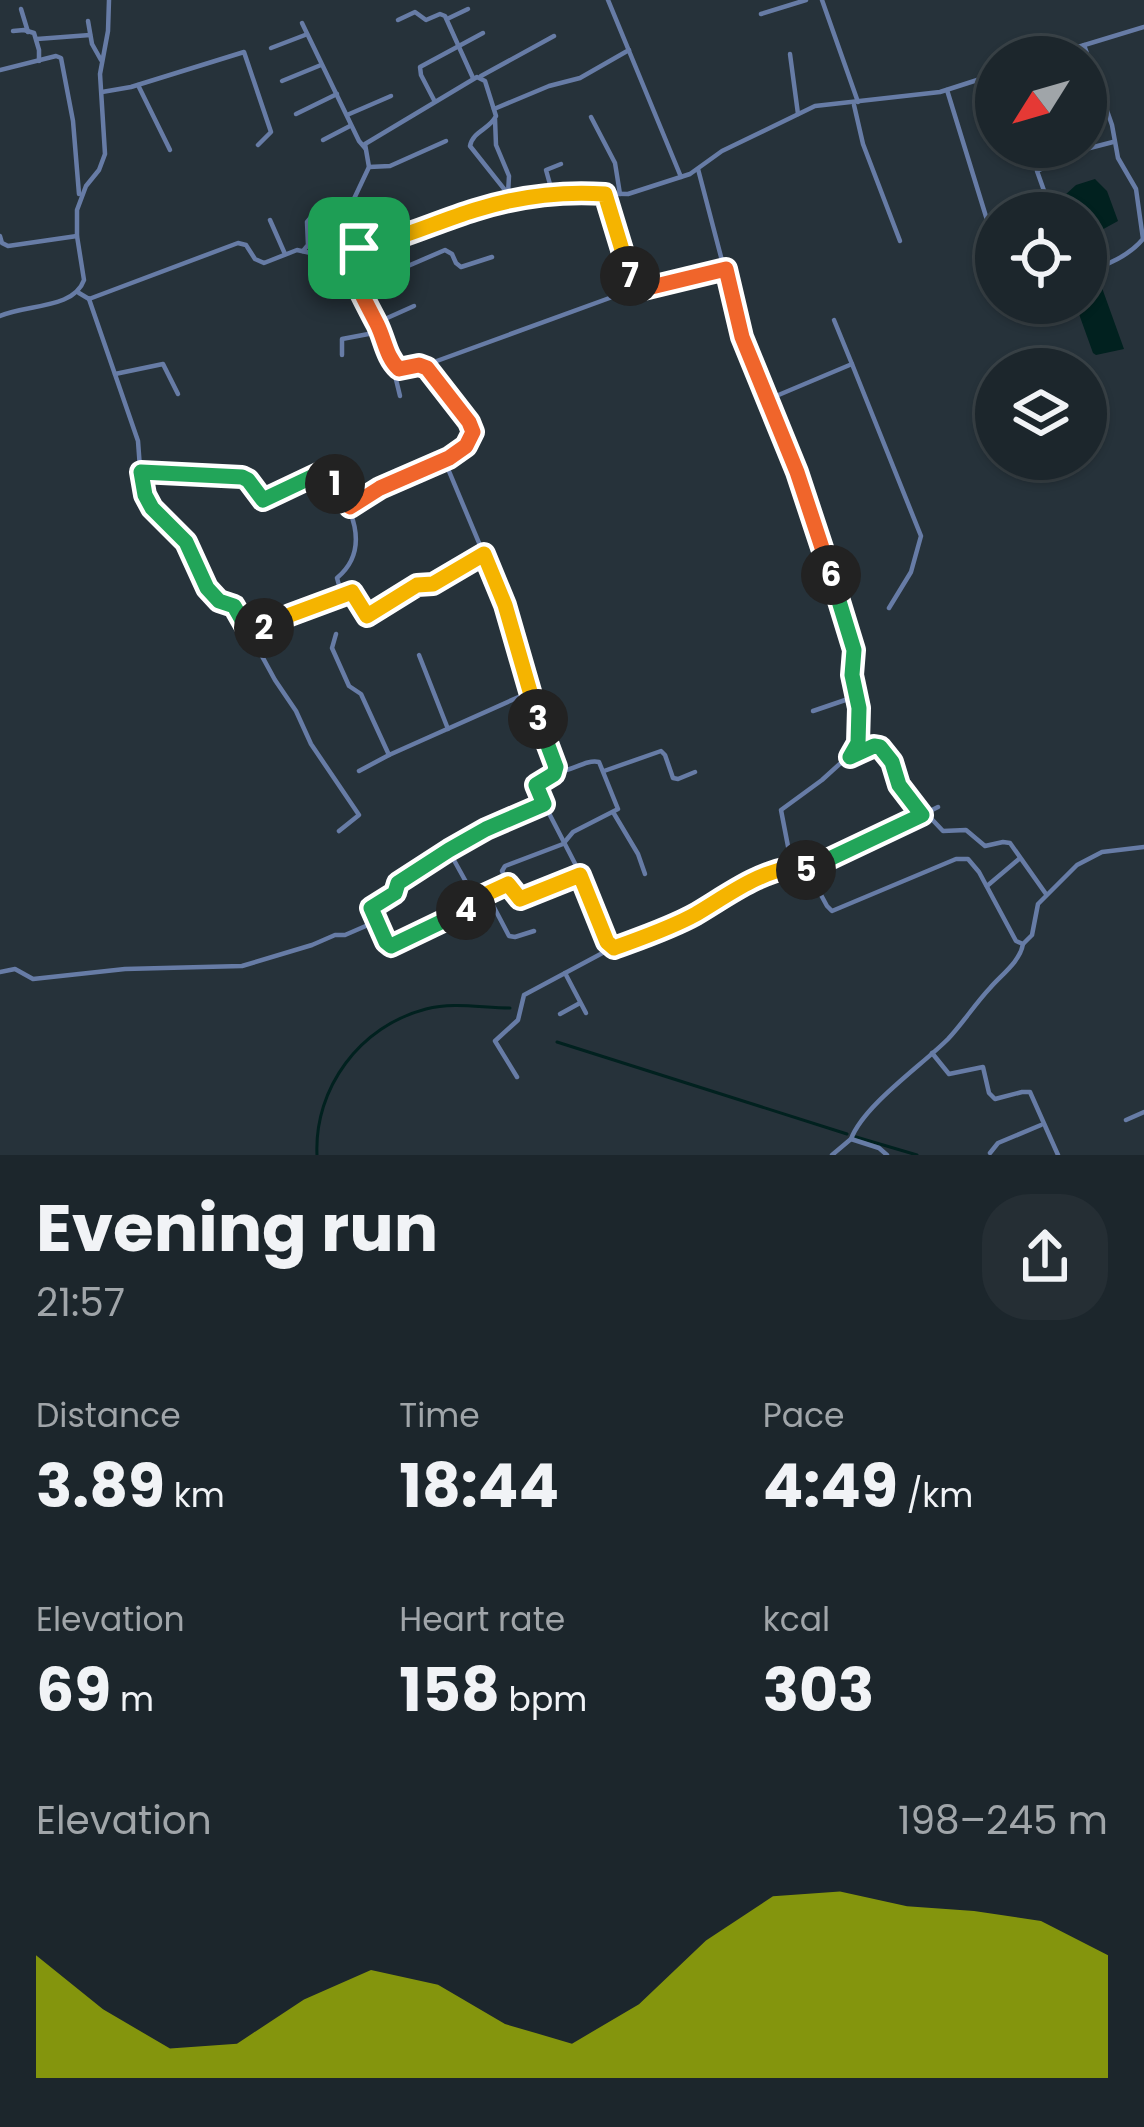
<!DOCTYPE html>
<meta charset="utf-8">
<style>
body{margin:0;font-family:Poppins,sans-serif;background:#252e34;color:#f1f3f6;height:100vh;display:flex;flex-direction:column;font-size:45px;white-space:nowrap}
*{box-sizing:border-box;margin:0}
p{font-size:39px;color:#a0a5a9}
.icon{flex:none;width:66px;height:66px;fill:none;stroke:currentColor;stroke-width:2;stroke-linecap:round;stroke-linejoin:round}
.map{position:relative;height:1155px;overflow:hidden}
.panel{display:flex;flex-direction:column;background:#1c262c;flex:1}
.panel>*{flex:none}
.needle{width:78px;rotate:233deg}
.buttons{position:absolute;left:975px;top:36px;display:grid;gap:24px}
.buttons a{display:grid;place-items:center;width:132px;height:132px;border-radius:50%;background:#1c262c;box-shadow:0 3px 9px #0004,0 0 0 3px #3a4348;font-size:60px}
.pin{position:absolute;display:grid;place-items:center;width:102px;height:102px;color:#fff;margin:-51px;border-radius:24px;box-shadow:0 6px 18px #0006}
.km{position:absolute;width:60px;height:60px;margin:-30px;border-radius:50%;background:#222;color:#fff;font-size:33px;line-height:60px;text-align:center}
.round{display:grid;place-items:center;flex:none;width:126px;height:126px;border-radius:48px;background:#252e34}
.overview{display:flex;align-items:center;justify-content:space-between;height:204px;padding:0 36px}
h1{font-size:66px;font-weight:700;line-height:90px}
.figures{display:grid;grid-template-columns:repeat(3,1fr);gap:18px;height:204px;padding:12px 36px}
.figures div{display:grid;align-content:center}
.figures b{font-size:60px;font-weight:700}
.figures small{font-size:33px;font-weight:400}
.figures p{font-size:33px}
.chart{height:336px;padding:24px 36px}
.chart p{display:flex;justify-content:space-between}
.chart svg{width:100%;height:216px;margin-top:12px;fill:#b1c500;opacity:.7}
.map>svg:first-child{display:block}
.water{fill:#01211f}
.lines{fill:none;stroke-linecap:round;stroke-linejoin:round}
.stream{stroke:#01211f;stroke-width:3}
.minor{stroke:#677ca6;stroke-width:4.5}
.split-1-casing{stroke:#fff;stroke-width:24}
.split-2-casing{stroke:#fff;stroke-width:24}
.split-3-casing{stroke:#fff;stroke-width:24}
.split-4-casing{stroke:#fff;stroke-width:24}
.split-5-casing{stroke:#fff;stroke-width:24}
.split-6-casing{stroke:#fff;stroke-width:24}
.split-7-casing{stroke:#fff;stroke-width:24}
.split-8-casing{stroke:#fff;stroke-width:24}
.split-1{stroke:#f0652b;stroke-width:15}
.split-2{stroke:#22a559;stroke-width:15}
.split-3{stroke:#f5b400;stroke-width:15}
.split-4{stroke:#22a559;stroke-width:15}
.split-5{stroke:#f5b400;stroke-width:15}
.split-6{stroke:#22a559;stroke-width:15}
.split-7{stroke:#f0652b;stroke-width:15}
.split-8{stroke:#f5b400;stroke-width:15}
</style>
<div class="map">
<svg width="1144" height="1155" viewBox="0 0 1144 1155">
<rect width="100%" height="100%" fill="#26323a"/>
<g class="water">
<path d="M 1095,179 L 1107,191 L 1118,221 L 1087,238 L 1089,250 L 1086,251 L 1086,213 L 1056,213 L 1054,205 L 1076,185 Z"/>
<path d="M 1097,274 L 1124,349 L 1096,355 L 1093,353 L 1075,303 L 1086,303 L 1086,275 Z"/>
</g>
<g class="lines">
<g class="stream">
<path d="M 557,1042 L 847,1134"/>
<path d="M 856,1137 L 917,1155"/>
<path d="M 317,1155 C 314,1088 360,1026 426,1009 C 454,1002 482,1008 510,1008"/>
</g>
<g class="minor">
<path d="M 608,0 L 681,177"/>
<path d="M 822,0 L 858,102"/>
<path d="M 21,9 L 28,32"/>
<path d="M 761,14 L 806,0"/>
<path d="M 447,19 L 468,9"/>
<path d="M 398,20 L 415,12 L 426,20 L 440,14 L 445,16 L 473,78"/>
<path d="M 88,21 L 92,44 L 101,60"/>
<path d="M 302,23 L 359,141 L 365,148"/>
<path d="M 13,31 L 24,30 L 34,33 L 39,50 L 39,61"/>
<path d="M 37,39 L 90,35"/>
<path d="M 1084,45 L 1112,125 L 1118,158 L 1136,189 L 1143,239 C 1131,254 1106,267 1086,270"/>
<path d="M 271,48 L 305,35"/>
<path d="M 790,54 L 798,114"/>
<path d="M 1045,57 L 1144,27"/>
<path d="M 0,70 L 56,56 L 61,58 L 73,121 L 79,194"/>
<path d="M 481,76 L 554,36"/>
<path d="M 282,81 L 321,65"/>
<path d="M 138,85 L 170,150"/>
<path d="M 947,90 L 996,249"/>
<path d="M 102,92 L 131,87 L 244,52 L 271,132 L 258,145"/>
<path d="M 434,100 L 421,75 L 420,67 L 483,33"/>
<path d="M 854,105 L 863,144 L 900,241"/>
<path d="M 494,109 L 549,86 L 580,78 L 629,50"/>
<path d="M 296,114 L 337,94"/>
<path d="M 347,115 L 391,96"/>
<path d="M 591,117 L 615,163 L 620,194"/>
<path d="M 495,119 L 496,145 L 509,176 L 508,194"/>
<path d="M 323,140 L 350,126"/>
<path d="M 369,167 L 390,166 L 446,141"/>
<path d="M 698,169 L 742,337 L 797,472 L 853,650 L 852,675 L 859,708 L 858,744 L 855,750 L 822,780 L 781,810 L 792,867 L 814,882 L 827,906 L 832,911 L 956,859 L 968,859 L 979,872 L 1016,941 L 1023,944 L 1032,935 L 1038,904 L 1077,865 L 1102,852 L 1144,847"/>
<path d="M 605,193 L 635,291"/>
<path d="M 553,195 L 546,170 L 561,164"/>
<path d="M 1052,213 L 1037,171 L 1082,150 L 1113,142"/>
<path d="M 270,220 L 285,254"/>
<path d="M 0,236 L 2,243 L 8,246 L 77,236"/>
<path d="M 359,247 L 352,203 L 369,167 L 365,144 L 477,77 L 485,81 L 496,116 C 490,129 473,131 470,146 L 512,199"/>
<path d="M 344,250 C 352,277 364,299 377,324 C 385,340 386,357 399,369 L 419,365 L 427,368 L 472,427 L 469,442 L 449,458 L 446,464 L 505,605 L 508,622 L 556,767 L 554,774 L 538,782 L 537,790 L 584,881 L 609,946 L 617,947 C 643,936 673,927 697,913 C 728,894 756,874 792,867"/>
<path d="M 303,251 L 308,245 L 307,222 L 312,216"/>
<path d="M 357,288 L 445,250 L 452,254 L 456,263 L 461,267 L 492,257"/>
<path d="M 79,293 L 89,299 L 238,243 L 246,245 L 255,259 L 264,263 L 297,250 L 315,254 L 367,246 L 479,208 L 513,200 L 570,193 L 628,194 L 690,174 L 722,151 L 815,106 L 940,92 L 996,74"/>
<path d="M 89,299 L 138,441 L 141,482 L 148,501 L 186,542 L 207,588 L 215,598 L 231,604 L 239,614 L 275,680 L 296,711 L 311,744 L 357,812 L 359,815 L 339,831"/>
<path d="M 0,316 C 27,304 74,309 84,280 L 77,236 L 77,210 L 86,186 L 99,170 L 105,154 L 100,74 L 108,31 L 109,0"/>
<path d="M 376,323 L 414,306"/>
<path d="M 342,355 L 342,339 L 379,332"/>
<path d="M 852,364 L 921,536 L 911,572 L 889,608"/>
<path d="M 423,366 L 615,296 L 726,269"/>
<path d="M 393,367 L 400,396"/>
<path d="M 115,374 L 163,364 L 178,394"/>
<path d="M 769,399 L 852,364 L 834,320"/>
<path d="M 141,472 L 242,477 L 248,480 L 263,499 L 320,473 L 327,474 C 352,504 372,549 337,578 L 342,596 L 355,593 L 367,616 L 417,585 L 433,584 L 484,554"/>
<path d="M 350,507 L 387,484 L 446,459"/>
<path d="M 250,634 L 342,596"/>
<path d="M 336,634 L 332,648 L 349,686 L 361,694 L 389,755 L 530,692"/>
<path d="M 419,655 L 448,729"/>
<path d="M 813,711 L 857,696"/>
<path d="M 850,757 L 875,746 L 881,747 L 892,762 L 901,788 L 922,815 L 938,807"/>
<path d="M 359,771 L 389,755"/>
<path d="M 604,771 L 661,751 L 665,755 L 673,778 L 678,779 L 695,772"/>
<path d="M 544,804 L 486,829 L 449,850 L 398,883 L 392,895 L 373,905 L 372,911 L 386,942 L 394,946 L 458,915 L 482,896 L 508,884 L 520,899 L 580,875"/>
<path d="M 613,812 L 638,854 L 645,874"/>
<path d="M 926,813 L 943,831 L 966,830 L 985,846 L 1003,842 L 1010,843 L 1046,894"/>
<path d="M 450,853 L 476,900"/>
<path d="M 800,874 L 817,863 L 922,815"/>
<path d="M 508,884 L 502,871 L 505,866 L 563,844 L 573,832 L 618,809 L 599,762 C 584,759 571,773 556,771"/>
<path d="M 987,886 L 1019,859"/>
<path d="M 487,894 L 509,936 L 515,937 L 534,931"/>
<path d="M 0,972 L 15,969 L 33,979 L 125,969 L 242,966 L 312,945 L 335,935 L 345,935 L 368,925 L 371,910"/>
<path d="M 565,973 L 586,1013"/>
<path d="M 560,1014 L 580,1003"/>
<path d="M 932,1053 L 949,1074 L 983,1067 L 989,1093 L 995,1099 L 1022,1092 L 1030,1092 L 1058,1155"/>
<path d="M 517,1077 L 495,1041 L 518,1020 L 524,995 L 610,949"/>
<path d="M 1126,1120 L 1144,1112"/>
<path d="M 851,1139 C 864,1105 921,1066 948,1039 C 963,1023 975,1004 990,988 C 1001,975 1020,962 1023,944"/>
<path d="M 990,1153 L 998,1143 L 1041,1125"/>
<path d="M 832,1155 L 851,1139 L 879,1148 L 887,1155"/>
</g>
</g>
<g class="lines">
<g class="split-1-casing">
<path id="split-1" d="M 335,484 L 350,507 L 380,488 L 449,458 L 466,446 L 473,432 L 469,422 L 427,368 L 419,365 L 399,369 C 386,357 385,340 377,324 C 364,299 352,277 344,250 L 359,248"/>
</g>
<g class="split-2-casing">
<path id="split-2" d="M 264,628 L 250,634 L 234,606 L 219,601 L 207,588 L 186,542 L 152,508 L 145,495 L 141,472 L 242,477 L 248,480 L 263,500 L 320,473 L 327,474 L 335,484"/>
</g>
<g class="split-3-casing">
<path id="split-3" d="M 264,628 L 290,615 L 352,592 L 367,616 L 417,585 L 433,584 L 484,554 L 505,605 L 538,719"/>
</g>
<g class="split-4-casing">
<path id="split-4" d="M 466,910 L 391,946 L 386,942 L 371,908 L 395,893 L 398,883 L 449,850 L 486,829 L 544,804 L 536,785 L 554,774 L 556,767 L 538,719"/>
</g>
<g class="split-5-casing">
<path id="split-5" d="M 466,910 L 482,896 L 508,884 L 520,899 L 580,875 L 607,942 L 614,948 C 641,938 671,928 696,914 C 728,895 755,874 792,867 L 800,874 L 806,870"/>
</g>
<g class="split-6-casing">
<path id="split-6" d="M 806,870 L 922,815 L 899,785 L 892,762 L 880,747 L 874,746 L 850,757 L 858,743 L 859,708 L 852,675 L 854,650 L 831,575"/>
</g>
<g class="split-7-casing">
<path id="split-7" d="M 630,276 L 635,291 L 726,269 L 742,337 L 797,472 L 831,575"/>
</g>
<g class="split-8-casing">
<path id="split-8" d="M 359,248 C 399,240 436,222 475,210 C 516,197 562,191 605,194 L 630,276"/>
</g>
<use href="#split-1" class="split-1"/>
<use href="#split-2" class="split-2"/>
<use href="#split-3" class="split-3"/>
<use href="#split-4" class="split-4"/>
<use href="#split-5" class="split-5"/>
<use href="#split-6" class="split-6"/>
<use href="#split-7" class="split-7"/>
<use href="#split-8" class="split-8"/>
</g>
</svg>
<div class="buttons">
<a><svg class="needle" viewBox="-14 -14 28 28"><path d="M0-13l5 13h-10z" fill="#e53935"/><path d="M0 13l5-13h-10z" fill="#a0a5a9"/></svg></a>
<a><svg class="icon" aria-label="locate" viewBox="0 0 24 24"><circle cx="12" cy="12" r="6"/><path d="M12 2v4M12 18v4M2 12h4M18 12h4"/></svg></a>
<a><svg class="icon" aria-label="layers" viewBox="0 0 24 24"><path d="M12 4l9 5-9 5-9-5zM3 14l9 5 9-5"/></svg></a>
</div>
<div class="pin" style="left:359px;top:248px;background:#1e9e55"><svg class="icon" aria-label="arrive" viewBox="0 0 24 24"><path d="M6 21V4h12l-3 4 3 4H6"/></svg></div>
<b class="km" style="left:335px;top:484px">1</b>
<b class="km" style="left:264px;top:628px">2</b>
<b class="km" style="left:538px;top:719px">3</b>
<b class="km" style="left:466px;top:910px">4</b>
<b class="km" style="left:806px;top:870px">5</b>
<b class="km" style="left:831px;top:575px">6</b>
<b class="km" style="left:630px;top:276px">7</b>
</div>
<section class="panel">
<div class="overview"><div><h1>Evening run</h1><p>21:57</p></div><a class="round"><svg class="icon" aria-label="share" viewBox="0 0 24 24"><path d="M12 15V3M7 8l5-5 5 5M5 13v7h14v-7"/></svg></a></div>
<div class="figures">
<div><p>Distance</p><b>3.89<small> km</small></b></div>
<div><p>Time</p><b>18:44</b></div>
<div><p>Pace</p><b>4:49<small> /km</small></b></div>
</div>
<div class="figures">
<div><p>Elevation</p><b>69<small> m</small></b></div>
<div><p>Heart rate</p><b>158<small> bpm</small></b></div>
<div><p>kcal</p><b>303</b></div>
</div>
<div class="chart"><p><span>Elevation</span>198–245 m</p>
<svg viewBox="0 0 160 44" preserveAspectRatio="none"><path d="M0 44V19L10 30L20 38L30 37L40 28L50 22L60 25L70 33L80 37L90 29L100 16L110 7L120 6L130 9L140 10L150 12L160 19V44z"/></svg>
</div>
</section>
